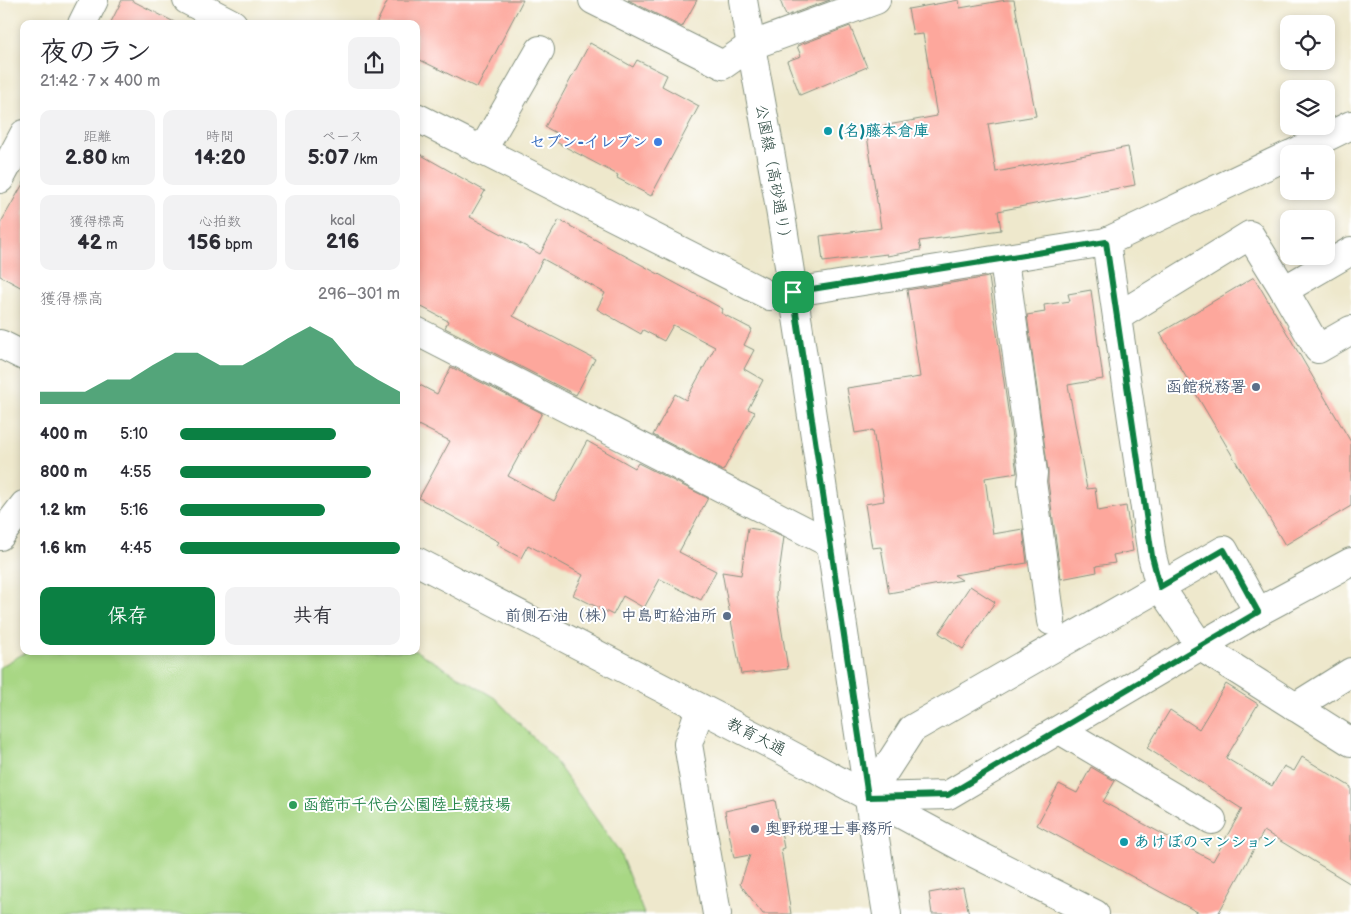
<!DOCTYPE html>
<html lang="ja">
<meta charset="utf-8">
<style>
body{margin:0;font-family:"Balsamiq Sans","Klee One",sans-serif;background:#f2f2f3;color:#2b2b33;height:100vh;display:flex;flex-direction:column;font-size:19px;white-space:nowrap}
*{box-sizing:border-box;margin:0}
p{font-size:16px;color:#7c7c81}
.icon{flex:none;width:28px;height:28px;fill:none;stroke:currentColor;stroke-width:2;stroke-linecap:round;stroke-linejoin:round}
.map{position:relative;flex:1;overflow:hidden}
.details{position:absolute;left:20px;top:20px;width:400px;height:635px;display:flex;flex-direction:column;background:#fff;border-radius:10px;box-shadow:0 2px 8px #0003}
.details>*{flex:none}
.buttons{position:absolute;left:1280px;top:15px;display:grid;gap:10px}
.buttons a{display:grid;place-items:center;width:55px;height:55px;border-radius:10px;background:#fff;box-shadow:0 2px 8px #0003;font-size:25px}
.pin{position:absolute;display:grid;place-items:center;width:42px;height:42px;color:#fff;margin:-21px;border-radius:10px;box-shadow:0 2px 8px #0006}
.round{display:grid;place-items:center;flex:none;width:52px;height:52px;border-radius:10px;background:#f2f2f3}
.headline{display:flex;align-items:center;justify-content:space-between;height:85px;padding:0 20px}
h1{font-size:28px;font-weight:700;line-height:38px}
.figures{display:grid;grid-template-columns:repeat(3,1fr);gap:8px;height:85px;padding:5px 20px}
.figures div{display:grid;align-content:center;border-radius:10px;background:#f2f2f3;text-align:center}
.figures b{font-size:21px;font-weight:700}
.figures small{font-size:14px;font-weight:400}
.figures p{font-size:14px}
.chart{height:140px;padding:10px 20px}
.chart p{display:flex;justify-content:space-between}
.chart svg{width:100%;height:90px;margin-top:5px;fill:#0b8043;opacity:.7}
.button{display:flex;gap:10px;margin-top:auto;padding:10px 20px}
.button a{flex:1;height:58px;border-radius:10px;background:#0b8043;color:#fff;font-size:20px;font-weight:700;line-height:58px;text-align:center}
.button a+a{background:#f2f2f3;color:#2b2b33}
ul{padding:0 20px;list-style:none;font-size:16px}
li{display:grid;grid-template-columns:80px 60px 1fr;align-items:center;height:38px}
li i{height:12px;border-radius:6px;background:#0b8043}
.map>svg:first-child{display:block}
.green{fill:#a8d784;stroke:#648a5c}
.building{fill:#fda79c}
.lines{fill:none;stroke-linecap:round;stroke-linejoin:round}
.minor-casing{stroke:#869280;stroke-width:30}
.minor{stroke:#fff;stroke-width:28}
.route-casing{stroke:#fff;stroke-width:10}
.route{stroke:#0b8043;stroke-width:6}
.culture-dot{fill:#0f9aa8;stroke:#fff;stroke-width:2}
.shop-dot{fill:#3f7fe0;stroke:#fff;stroke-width:2}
.service-dot{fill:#5c6f8a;stroke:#fff;stroke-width:2}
.leisure-dot{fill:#2e9e5b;stroke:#fff;stroke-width:2}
.labels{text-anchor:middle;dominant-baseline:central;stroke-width:4;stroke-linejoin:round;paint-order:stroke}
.culture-label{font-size:16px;font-weight:bold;fill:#0d838f;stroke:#fff;text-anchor:start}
.shop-label{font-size:16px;font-weight:bold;fill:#366cbe;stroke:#fff;text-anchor:end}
.street-label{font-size:16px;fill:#1f3d34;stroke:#fff}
.service-label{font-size:16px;font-weight:bold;fill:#4e5e75;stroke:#fff;text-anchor:end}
.leisure-label{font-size:16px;font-weight:bold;fill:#27864d;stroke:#fff;text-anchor:start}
</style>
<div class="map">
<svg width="1351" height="914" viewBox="0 0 1351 914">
<rect width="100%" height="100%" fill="#fff"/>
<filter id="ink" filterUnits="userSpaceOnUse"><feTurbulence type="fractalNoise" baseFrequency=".02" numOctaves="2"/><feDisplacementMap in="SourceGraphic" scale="10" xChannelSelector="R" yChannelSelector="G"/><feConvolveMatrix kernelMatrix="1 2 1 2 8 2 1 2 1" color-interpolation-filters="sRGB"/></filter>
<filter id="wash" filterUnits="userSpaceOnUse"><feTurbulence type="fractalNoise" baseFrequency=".0096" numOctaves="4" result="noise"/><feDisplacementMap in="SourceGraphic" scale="20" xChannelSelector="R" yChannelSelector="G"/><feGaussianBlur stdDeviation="1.12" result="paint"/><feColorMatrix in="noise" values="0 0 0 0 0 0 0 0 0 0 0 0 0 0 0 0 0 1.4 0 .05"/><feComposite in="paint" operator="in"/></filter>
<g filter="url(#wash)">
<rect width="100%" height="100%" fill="#eee8cc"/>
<path class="green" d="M 28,651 L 416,651 L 495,698 L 553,758 L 619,851 L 644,914 L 0,914 L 0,667 Z"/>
<g id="blocks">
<g class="building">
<path d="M 122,0 L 131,0 L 178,24 L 110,24 Z"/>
<path d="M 388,0 L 523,0 L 477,88 L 416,58 L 416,24 L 376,24 Z"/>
<path d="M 628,0 L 697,0 L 682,27 Z"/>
<path d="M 780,0 L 830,0 L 786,16 Z"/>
<path d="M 959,0 L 960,8 L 1006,0 L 1014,0 L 1036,116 L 988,124 L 996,172 L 1128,147 L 1135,185 L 998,211 L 1001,230 L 919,241 L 921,250 L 887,256 L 887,254 L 823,262 L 820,236 L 881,228 L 866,129 L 937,116 L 923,34 L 913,35 L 908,9 Z"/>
<path d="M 850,26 L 867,67 L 800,95 L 787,61 L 801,56 L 797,46 Z"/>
<path d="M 590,43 L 633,67 L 637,60 L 667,75 L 662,86 L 699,106 L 651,196 L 617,178 L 618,175 L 556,142 L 560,135 L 545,127 Z"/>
<path d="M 416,152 L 485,191 L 470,217 L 540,254 L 559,220 L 723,309 L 721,313 L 752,329 L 744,345 L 754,350 L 744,369 L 763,380 L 748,409 L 755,412 L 723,471 L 653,435 L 675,394 L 686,400 L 715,347 L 673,325 L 664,341 L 643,330 L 641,334 L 597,309 L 605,293 L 543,259 L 513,316 L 595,359 L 576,395 L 445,328 L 448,321 L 416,304 Z"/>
<path d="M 24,182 L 24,289 L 0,276 L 0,224 Z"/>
<path d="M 989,277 L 1017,473 L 985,478 L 993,534 L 1023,529 L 1027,563 L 954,575 L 962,580 L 889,593 L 881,547 L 872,548 L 865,504 L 884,501 L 873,430 L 855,433 L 847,388 L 920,377 L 907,290 Z"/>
<path d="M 1254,277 L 1351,442 L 1351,506 L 1285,545 L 1160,333 Z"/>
<path d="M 1091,290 L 1103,379 L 1068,385 L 1087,489 L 1095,488 L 1098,511 L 1126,506 L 1133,551 L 1113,555 L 1115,563 L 1096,566 L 1097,572 L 1061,579 L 1048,482 L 1048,471 L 1027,315 L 1045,312 L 1044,305 L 1070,301 L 1068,294 Z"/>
<path d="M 451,367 L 542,413 L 508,476 L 554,501 L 587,441 L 635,468 L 638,463 L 708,498 L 679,552 L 716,571 L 701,600 L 660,579 L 644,608 L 623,596 L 613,615 L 573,595 L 583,575 L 528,545 L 521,558 L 497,545 L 499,542 L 419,498 L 450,441 L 416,424 L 416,383 L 437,394 Z"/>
<path d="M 748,528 L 774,532 L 784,537 L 776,595 L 788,669 L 741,674 L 722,572 L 741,575 Z"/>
<path d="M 970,586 L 995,602 L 963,649 L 939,633 Z"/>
<path d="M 1226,684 L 1258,704 L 1226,758 L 1272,786 L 1284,766 L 1294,771 L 1302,757 L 1351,787 L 1351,884 L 1264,831 L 1218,914 L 1201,914 L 1037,825 L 1059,784 L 1077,793 L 1091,767 L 1115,781 L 1103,802 L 1213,861 L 1242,809 L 1147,748 L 1170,710 L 1199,729 Z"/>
<path d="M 775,800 L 784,848 L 781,849 L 791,914 L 763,914 L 740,884 L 750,855 L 734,858 L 725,811 Z"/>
<path d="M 963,887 L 969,914 L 932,914 L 929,893 Z"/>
</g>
</g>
</g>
<g filter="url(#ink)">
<use href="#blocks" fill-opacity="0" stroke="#869280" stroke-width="1"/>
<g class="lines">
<g class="minor-casing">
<g id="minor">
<path d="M 187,0 L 233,24"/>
<path d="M 593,0 L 723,65 L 750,46 L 876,0"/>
<path d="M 743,0 C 754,66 767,131 778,197 C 817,435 848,675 887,914"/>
<path d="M 82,24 L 94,0"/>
<path d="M 416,117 L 770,296 L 1106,242"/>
<path d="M 482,151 L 540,50"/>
<path d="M 1292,154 L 1351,125"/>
<path d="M 1289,155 L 1106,242 L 1152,556 L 1160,587 L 1201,647 L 1351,742"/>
<path d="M 0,179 L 24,134"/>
<path d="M 1351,251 L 1284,290 L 1318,349 L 1351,330"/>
<path d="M 1004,260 L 1033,473 L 1032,482 L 1051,621"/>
<path d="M 1117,317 L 1250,235 L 1284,290"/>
<path d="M 416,331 L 831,544"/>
<path d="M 0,344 L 24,356"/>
<path d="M 0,536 L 24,505"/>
<path d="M 1224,550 L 1258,612 L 948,795 L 868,797 L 912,729 Z"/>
<path d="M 416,561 L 778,748 L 962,847 L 1095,914"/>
<path d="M 1258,612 L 1351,562"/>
<path d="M 1295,707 L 1351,672"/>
<path d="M 700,708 L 688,744 L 717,914"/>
<path d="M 1060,730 L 1212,820"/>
</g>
</g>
<use href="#minor" class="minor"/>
</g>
</g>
<g class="lines" filter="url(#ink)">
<g class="route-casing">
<path id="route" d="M 1106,242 L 1152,556 L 1160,587 L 1224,550 L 1258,612 L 948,795 L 868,797 L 793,292 Z"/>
</g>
<use href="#route" class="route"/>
</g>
<g class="culture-dot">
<circle cx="828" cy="131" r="5"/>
<circle cx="1124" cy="842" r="5"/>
</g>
<circle class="shop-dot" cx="658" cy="142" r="5"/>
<g class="service-dot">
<circle cx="1256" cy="387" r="5"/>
<circle cx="727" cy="616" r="5"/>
<circle cx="755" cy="829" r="5"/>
</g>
<circle class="leisure-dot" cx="293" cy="805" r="5"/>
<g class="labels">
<g class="culture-label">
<text x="838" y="131">(名)藤本倉庫</text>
<text x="1134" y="842">あけぼのマンション</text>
</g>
<g class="shop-label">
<text x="648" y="142">セブン-イレブン</text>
</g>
<g class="street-label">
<text transform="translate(773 175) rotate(80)">公園線（高砂通り）</text>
<text transform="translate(756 737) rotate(27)">教育大通</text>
</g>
<g class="service-label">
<text x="1246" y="387">函館税務署</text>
<text x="717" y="616">前側石油（株） 中島町給油所</text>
<text x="765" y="829" text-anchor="start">奥野税理士事務所</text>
</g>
<g class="leisure-label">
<text x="303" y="805">函館市千代台公園陸上競技場</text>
</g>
</g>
</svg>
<div class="buttons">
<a><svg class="icon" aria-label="locate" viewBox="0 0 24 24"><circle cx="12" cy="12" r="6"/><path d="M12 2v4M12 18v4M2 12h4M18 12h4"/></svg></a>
<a><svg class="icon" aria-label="layers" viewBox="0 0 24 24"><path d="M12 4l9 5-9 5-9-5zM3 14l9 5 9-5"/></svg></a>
<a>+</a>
<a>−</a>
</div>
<div class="pin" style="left:793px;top:292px;background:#1e9e55"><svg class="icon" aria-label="arrive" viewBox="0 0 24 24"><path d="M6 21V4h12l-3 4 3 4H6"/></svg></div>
<section class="details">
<div class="headline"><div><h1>夜のラン</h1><p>21:42 · 7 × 400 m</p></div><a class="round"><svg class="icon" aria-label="share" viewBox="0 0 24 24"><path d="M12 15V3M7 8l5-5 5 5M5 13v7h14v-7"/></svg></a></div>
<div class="figures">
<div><p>距離</p><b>2.80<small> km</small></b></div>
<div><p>時間</p><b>14:20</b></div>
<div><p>ペース</p><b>5:07<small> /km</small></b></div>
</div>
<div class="figures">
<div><p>獲得標高</p><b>42<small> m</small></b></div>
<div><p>心拍数</p><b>156<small> bpm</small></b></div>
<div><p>kcal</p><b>216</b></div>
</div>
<div class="chart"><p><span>獲得標高</span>296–301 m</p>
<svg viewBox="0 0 160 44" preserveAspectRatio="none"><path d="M0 44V38L10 38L20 38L30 32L40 32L50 25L60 19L70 19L80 25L90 25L100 19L110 12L120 6L130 12L140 25L150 32L160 38V44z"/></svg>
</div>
<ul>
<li><b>400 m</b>5:10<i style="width:71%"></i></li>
<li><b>800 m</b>4:55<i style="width:87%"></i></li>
<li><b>1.2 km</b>5:16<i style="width:66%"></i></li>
<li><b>1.6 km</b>4:45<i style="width:100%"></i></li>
</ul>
<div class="button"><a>保存</a><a>共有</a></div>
</section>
</div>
